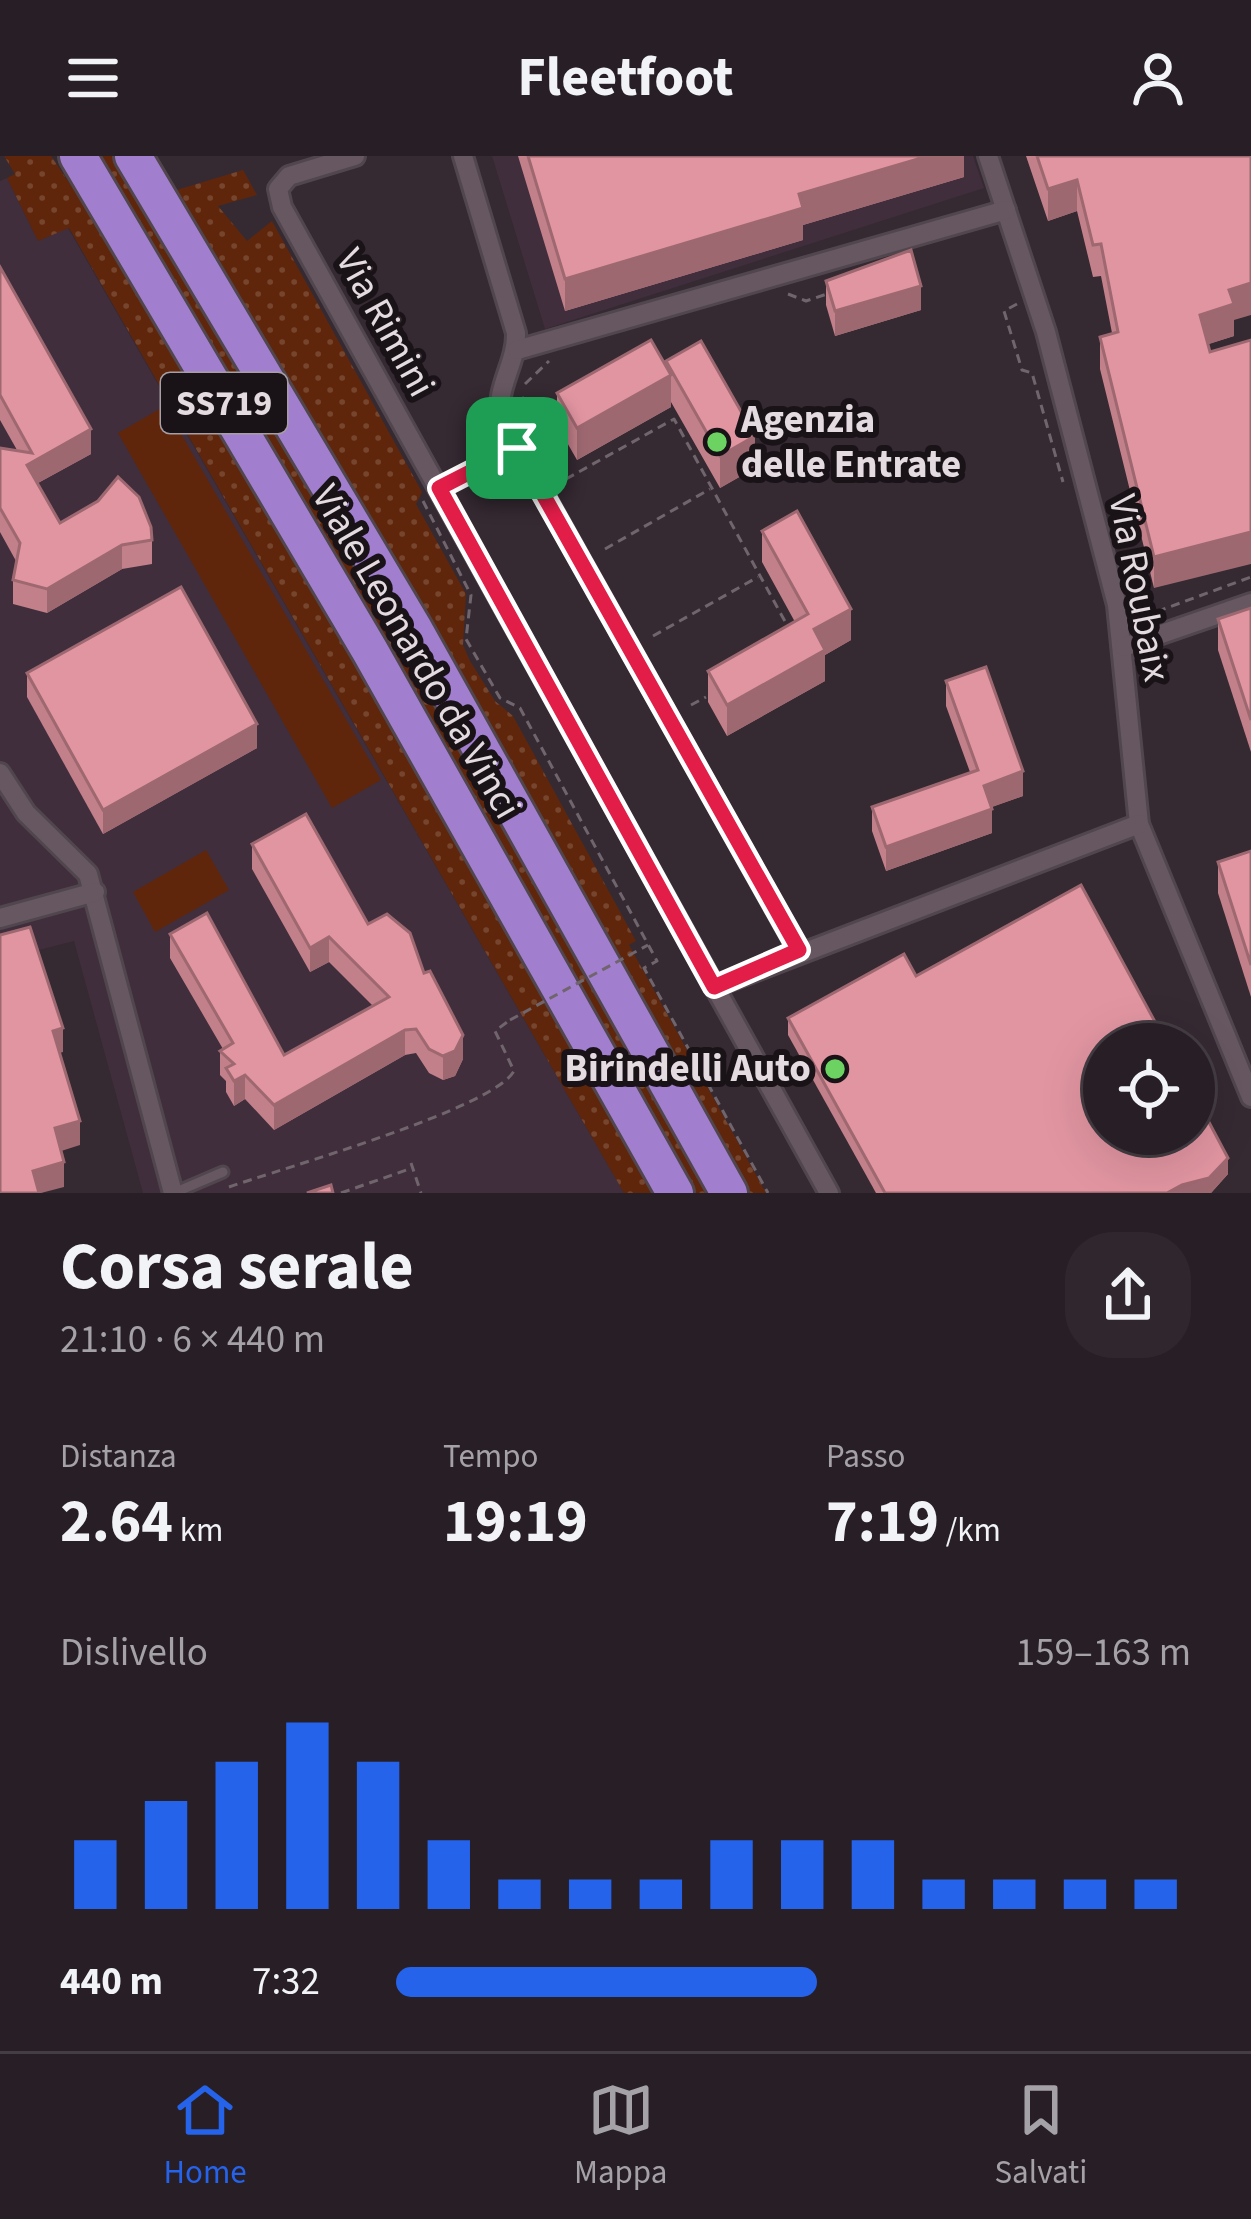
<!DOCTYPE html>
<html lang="it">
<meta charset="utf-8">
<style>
body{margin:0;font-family:"Source Sans 3",sans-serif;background:#30272e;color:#f1f3f6;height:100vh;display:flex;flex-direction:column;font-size:45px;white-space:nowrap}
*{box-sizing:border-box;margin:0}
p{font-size:39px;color:#a5a2a7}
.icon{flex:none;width:66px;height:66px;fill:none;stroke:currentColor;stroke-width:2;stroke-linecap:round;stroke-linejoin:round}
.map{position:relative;height:1037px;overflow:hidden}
.side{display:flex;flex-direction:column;background:#281f26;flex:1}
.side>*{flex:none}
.fabs{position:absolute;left:1083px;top:867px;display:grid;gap:24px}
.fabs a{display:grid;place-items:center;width:132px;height:132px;border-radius:50%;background:#281f26;box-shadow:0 12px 48px #0002,0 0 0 3px #443d43;font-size:60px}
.pin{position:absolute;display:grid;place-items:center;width:102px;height:102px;color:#fff;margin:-51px;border-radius:24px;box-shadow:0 6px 18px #0006}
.round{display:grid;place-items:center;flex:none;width:126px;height:126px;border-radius:48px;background:#30272e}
.head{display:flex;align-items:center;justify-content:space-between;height:204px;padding:0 60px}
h1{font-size:66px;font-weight:700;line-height:90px}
.stats{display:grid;grid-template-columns:repeat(3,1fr);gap:18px;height:204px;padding:12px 60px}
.stats div{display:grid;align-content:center}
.stats b{font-size:60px;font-weight:700}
.stats small{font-size:33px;font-weight:400}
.stats p{font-size:33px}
.chart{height:336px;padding:24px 60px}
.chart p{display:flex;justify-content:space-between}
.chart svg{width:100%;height:216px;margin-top:12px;stroke:#2563eb;stroke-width:6}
ul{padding:0 60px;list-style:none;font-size:39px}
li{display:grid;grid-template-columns:192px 144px 1fr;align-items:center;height:90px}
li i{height:30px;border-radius:15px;background:#2563eb}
header{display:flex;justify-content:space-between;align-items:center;height:156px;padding:0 60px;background:#281f26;font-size:54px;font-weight:700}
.menu{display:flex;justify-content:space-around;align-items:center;height:168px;border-top:3px solid #443d43;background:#281f26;font-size:33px;color:#a5a2a7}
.menu a{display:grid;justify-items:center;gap:6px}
.menu .selected{color:#2563eb}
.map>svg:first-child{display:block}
.built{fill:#412e3c}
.grass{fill:url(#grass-dots)}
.garden{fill:#5f260b}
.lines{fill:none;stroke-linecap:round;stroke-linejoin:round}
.lane-casing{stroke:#51464e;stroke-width:15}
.street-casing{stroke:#51464e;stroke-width:24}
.highway-casing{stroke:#51464e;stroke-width:42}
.path{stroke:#70656d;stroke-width:3;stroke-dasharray:9 6;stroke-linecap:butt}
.lane{stroke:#665761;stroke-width:9}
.street{stroke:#665761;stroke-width:18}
.highway{stroke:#a17ece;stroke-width:36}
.path-bridge{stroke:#70656d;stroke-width:3;stroke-dasharray:9 6;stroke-linecap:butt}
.wall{fill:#c2808a}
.shaded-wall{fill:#9e6871}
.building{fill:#e195a1;stroke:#9e6871;stroke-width:3}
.route-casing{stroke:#fff;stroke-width:24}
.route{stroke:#e11d48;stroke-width:15}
.poi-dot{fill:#6cd362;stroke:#191318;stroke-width:4.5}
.labels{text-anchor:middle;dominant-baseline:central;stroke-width:12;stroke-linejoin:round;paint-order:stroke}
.shield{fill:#191318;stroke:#a79fa5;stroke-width:3}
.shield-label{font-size:36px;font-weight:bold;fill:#e4dbe1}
.street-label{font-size:39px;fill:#e4dbe1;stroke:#191318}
.poi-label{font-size:39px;font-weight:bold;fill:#e4dbe1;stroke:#191318;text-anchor:start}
</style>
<header><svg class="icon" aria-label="menu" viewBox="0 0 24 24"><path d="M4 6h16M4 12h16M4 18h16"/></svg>Fleetfoot<svg class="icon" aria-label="person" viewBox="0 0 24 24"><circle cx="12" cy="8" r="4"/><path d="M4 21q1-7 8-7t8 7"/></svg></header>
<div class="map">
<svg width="1251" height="1037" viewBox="0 0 1251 1037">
<defs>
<pattern id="grass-dots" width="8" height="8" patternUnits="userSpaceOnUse" patternTransform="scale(3)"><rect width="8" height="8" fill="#5f260b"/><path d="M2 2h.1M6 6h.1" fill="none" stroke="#76452e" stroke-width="1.8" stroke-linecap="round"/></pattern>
</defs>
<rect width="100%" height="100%" fill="#352932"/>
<g class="built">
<path d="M 492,0 L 973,0 L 984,32 L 545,173 Z"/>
<path d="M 7,22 L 38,85 L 68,72 L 624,1037 L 143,1037 L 74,785 L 0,804 L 0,25 Z"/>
</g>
<g class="grass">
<path d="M 4,0 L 51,0 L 142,134 L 379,533 L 659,1037 L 624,1037 L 69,72 L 38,85 L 7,22 L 15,18 Z"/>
<path d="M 89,0 L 118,0 L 378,434 L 716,1037 L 686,1037 Z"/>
<path d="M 243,14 L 257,39 L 218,50 L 247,85 L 272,65 L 422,336 L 416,348 L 466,438 L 463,489 L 470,505 L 495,545 L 513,560 L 636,785 L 629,789 L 766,1037 L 745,1037 L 170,36 Z"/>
</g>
<g class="garden">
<path d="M 165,250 L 381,624 L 332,652 L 118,277 Z"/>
<path d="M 206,694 L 229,734 L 155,776 L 133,736 Z"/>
</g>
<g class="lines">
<g class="lane-casing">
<path id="lane" d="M 174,1037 L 223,1016"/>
</g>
<g class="street-casing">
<g id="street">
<path d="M 355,0 L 289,20 L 278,33 L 282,51 L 829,1037"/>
<path d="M 463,0 L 516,177 C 517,207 495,232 501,262 L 799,795"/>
<path d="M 988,0 L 1046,176 L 1117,449 L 1139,668 L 1251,941"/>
<path d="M 517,194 L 1006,54"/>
<path d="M 1124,491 L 1251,447"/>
<path d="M 0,617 L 26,657 L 88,718 L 173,1037"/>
<path d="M 0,762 L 95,736"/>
<path d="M 714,831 L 1139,668"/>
</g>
</g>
<g class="highway-casing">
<g id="highway">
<path d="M 78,0 L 370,495 L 675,1037"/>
<path d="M 133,0 L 414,473 L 729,1037"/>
</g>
</g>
<g class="path">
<path d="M 788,138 L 806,145 L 830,137"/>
<path d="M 1017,148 L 1004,155 L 1022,214 L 1032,217 L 1063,326"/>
<path d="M 525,228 L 549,205"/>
<path d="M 522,241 L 542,279 L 536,282"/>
<path d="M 455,323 L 500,300"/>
<path d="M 566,323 L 674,263 L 787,469"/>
<path d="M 423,345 L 471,439 L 466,483 L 500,542 L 520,552 L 657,805 L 644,812 L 768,1037"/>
<path d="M 605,393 L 710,333"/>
<path d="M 1137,444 L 1142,442 L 1145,453 L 1153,457 L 1251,421"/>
<path d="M 653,480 L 758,421"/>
<path d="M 691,549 L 706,541"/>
<path d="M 411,1007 L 421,1037"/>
<path d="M 229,1031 C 280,1013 493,953 514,915 L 495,875 L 510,864"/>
<path d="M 341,1037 L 412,1012"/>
</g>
<use href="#lane" class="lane"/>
<use href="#street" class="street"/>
<use href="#highway" class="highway"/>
<path class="path-bridge" d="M 510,864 L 648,789"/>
</g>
<g class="wall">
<path d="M 518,0 L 964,0 L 964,21 L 803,69 L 803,84 L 565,155 Z"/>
<path d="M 1026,0 L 1251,0 L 1234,164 L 1234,180 L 1208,188 L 1154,432 L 1100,213 L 1100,181 L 1112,177 L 1101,120 L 1093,121 L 1077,55 L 1048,65 Z"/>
<path d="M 0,111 L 91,298 L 38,327 L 60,367 L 152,384 L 152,408 L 122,413 L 47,457 L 13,448 L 13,424 L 16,405 L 0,376 L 0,292 L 17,294 L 0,264 Z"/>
<path d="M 826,125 L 921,154 L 835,180 L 826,149 Z"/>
<path d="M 666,205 L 755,312 L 720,332 L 671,246 L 671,251 L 577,304 L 557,269 L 557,237 L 666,210 Z"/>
<path d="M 762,375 L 851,484 L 825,499 L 825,525 L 727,580 L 708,546 L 708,515 L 795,466 L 762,406 Z"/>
<path d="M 1251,452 L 1251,596 L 1218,494 L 1218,463 Z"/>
<path d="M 27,517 L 257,592 L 103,678 L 27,541 Z"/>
<path d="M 946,525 L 1023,640 L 991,651 L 992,677 L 886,715 L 872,675 L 872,651 L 970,616 L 946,550 Z"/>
<path d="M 252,688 L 368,768 L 424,817 L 463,903 L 455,920 L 443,924 L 429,917 L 416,897 L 405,899 L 274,974 L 245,943 L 234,950 L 226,936 L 226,925 L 220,919 L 220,895 L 223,893 L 170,802 L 170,778 L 284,899 L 373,850 L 329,806 L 310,816 L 252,713 Z"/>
<path d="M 1251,695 L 1251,841 L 1218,737 L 1218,706 Z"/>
<path d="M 916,820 L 1228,1018 L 1211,1037 L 876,1037 L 788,879 L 788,862 Z"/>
</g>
<g class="shaded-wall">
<path d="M 928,0 L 964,0 L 964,21 L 803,69 L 803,84 L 565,155 L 565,123 L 799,38 Z"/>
<path d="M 1077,24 L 1077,55 L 1048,65 L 1048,33 Z"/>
<path d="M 1251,127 L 1251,159 L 1234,164 L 1234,180 L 1200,191 L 1200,159 L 1229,134 Z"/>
<path d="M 921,130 L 921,154 L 835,180 L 835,155 Z"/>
<path d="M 671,219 L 671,251 L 577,304 L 577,272 Z"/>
<path d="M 91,273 L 91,298 L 27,333 L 27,309 Z"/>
<path d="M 755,280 L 755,312 L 720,332 L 720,300 Z"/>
<path d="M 1251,376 L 1251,408 L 1154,432 L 1154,401 Z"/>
<path d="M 122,389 L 122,413 L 47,457 L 47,433 Z"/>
<path d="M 851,453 L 851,484 L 825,499 L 825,525 L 727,580 L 727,549 L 814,473 Z"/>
<path d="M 257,568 L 257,592 L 103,678 L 103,654 Z"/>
<path d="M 1023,615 L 1023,640 L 984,654 L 984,630 Z"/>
<path d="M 992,653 L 992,677 L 886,715 L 886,691 Z"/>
<path d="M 329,781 L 329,806 L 310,816 L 310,792 Z"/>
<path d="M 63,872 L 63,896 L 53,899 L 53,875 Z"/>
<path d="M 405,874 L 405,899 L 274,974 L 274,949 Z"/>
<path d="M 463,879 L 463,903 L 455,920 L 443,924 L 443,900 Z"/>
<path d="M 245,919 L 245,943 L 234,950 L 234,925 Z"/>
<path d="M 80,965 L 80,989 L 55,997 L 55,972 Z"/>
<path d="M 1228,1002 L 1228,1018 L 1211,1037 L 1167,1037 Z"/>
<path d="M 64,1006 L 64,1031 L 41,1037 L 33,1037 L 33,1015 Z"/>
</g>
<g class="building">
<path d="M 528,0 L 928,0 L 799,38 L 803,52 L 565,123 Z"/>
<path d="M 1037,0 L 1251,0 L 1251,127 L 1229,134 L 1234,148 L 1200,159 L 1210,196 L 1251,184 L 1251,376 L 1154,401 L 1100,181 L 1118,176 L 1101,88 L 1093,89 L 1077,24 L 1048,33 Z"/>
<path d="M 911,94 L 921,130 L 835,155 L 826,125 Z"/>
<path d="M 0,111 L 91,273 L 27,309 L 60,367 L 98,345 L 118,321 L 139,341 L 151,371 L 152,384 L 122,389 L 47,433 L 13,424 L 20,387 L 0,352 L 0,292 L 32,297 L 0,239 Z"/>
<path d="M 651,184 L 671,219 L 577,272 L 557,237 Z"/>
<path d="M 701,185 L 755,280 L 720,300 L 666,205 Z"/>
<path d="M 797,355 L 851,453 L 814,473 L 825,494 L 727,549 L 708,515 L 808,458 L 762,375 Z"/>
<path d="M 181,431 L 257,568 L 103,654 L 27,517 Z"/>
<path d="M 1251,452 L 1251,564 L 1218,463 Z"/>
<path d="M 986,511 L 1023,615 L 984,630 L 992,653 L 886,691 L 872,651 L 978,614 L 946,525 Z"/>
<path d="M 306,658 L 368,768 L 387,758 L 410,777 L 424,817 L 430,815 L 463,879 L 455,895 L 443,900 L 429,893 L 416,873 L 405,874 L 274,949 L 245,919 L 234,925 L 226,912 L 234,908 L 220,895 L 233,887 L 170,778 L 207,757 L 284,899 L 389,841 L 329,781 L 310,792 L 252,688 Z"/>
<path d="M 1251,695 L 1251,809 L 1218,706 Z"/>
<path d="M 1081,729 L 1167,888 L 1104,888 L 1104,978 L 1194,978 L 1194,938 L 1228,1002 L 1209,1022 L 1182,1029 L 1167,1037 L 885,1037 L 788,862 L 904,798 L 916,820 Z"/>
<path d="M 30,771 L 63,872 L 53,875 L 80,965 L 55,972 L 64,1006 L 33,1015 L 39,1037 L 0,1037 L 0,779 Z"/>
<path d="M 331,1029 L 333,1037 L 307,1037 Z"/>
</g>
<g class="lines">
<g class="route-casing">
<path id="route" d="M 517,292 L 799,794 L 714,831 L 439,332 Z"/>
</g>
<use href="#route" class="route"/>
</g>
<g class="poi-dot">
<circle cx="717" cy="286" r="12"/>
<circle cx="835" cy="913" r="12"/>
</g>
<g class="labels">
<rect class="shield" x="161" y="217" width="126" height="60" rx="9"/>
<g class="shield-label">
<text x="224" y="247">SS719</text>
</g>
<g class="street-label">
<text transform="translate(385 167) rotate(61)">Via Rimini</text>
<text transform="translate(1139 432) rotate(79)">Via Roubaix</text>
<text transform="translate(416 496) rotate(60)">Viale Leonardo da Vinci</text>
</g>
<g class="poi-label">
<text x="741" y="264">Agenzia<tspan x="741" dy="45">delle Entrate</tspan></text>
<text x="811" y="913" text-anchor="end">Birindelli Auto</text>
</g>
</g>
</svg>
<div class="fabs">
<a><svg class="icon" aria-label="locate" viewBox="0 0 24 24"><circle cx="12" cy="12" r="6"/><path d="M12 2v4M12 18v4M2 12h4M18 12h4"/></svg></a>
</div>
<div class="pin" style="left:517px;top:292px;background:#1e9e55"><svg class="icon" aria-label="arrive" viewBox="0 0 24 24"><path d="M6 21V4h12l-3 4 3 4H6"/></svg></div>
</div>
<section class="side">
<div class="head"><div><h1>Corsa serale</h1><p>21:10 · 6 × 440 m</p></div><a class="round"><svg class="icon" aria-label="share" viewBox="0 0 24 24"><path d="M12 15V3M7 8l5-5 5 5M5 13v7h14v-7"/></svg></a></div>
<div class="stats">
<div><p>Distanza</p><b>2.64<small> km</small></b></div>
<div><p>Tempo</p><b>19:19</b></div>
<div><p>Passo</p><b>7:19<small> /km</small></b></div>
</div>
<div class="chart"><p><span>Dislivello</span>159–163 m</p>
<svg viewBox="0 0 160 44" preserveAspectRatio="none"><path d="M5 44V30M15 44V22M25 44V14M35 44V6M45 44V14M55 44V30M65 44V38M75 44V38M85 44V38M95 44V30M105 44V30M115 44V30M125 44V38M135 44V38M145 44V38M155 44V38"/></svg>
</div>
<ul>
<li><b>440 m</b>7:32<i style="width:53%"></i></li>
</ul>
</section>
<nav class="menu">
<a class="selected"><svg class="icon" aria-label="home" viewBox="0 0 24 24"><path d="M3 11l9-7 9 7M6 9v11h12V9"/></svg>Home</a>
<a><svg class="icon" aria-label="map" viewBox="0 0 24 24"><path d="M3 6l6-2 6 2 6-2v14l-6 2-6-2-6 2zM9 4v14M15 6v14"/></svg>Mappa</a>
<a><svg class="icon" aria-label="saved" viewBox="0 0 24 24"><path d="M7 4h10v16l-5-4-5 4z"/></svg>Salvati</a>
</nav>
